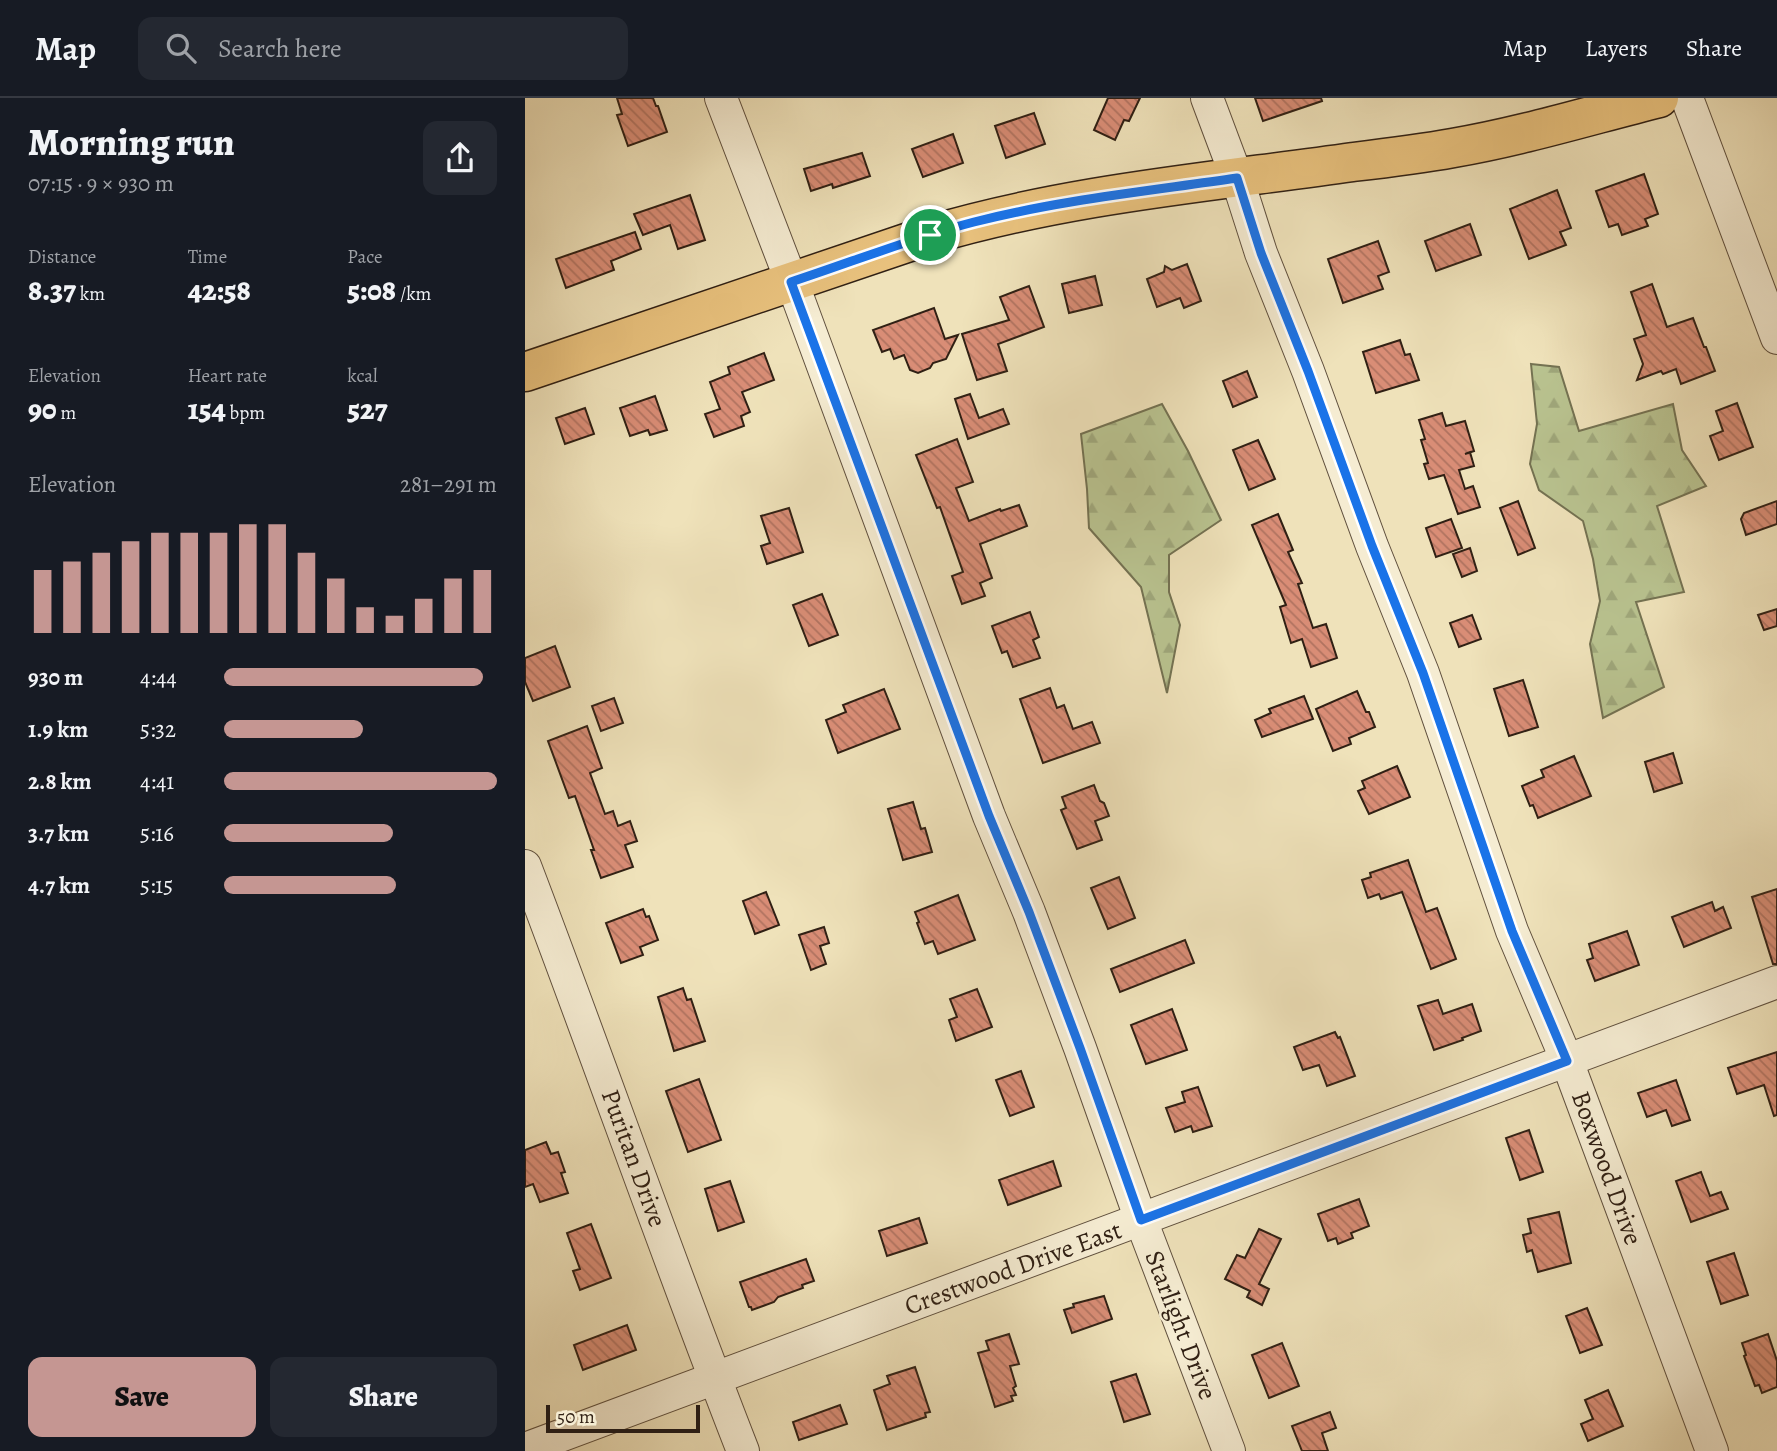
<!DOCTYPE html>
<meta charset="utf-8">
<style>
body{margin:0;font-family:Alegreya,serif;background:#242831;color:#f1f3f6;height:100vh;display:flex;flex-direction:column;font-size:26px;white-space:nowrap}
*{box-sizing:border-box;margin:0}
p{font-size:23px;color:#9ea1a6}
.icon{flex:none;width:38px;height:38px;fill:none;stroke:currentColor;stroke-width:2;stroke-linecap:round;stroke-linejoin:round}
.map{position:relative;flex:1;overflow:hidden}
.panel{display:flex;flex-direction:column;background:#171b24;width:525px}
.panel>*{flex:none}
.scale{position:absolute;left:21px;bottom:18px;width:154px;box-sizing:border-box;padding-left:7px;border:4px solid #302014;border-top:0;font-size:19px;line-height:24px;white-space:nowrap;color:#302014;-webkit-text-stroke:5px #f5ecd2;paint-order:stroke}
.pin{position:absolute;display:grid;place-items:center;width:60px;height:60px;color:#fff;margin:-30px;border:4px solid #fff;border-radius:50%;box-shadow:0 2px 7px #0007}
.round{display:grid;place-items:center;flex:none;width:74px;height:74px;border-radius:14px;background:#242831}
.summary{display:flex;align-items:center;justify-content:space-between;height:119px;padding:0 28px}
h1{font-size:38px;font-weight:800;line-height:52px}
.metrics{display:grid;grid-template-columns:repeat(3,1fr);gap:10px;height:119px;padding:7px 28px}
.metrics div{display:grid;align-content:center}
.metrics b{font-size:30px;font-weight:800}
.metrics small{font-size:19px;font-weight:400}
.metrics p{font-size:19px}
.chart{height:196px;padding:14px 28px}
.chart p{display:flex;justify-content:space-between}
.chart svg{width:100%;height:126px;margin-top:7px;stroke:#c59692;stroke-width:6}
.button{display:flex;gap:14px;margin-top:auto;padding:14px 28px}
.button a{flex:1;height:80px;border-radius:14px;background:#c59692;color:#111;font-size:28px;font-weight:800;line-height:80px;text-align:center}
.button a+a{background:#242831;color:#f1f3f6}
ul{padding:0 28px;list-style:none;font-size:23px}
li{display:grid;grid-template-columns:112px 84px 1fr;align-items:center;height:52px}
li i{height:18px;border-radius:9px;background:#c59692}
header{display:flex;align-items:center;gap:42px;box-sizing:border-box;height:98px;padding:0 35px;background:#171b24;border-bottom:2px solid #363941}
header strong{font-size:33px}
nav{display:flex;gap:38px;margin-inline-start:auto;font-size:24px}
.search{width:490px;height:63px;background:#242831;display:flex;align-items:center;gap:18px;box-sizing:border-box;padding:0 24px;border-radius:14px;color:#9ea1a6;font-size:26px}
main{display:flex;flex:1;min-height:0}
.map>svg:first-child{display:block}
.forest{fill:url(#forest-firs);stroke:#747252;stroke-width:2}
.building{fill:url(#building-back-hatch);stroke:#302014;stroke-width:2}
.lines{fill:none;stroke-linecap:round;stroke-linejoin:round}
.minor-casing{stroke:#60503e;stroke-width:34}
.major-casing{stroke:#302014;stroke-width:41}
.minor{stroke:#f5ecd2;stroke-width:32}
.major{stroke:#e8c17d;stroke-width:38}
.route-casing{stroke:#fff;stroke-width:14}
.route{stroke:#1a73e8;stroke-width:9}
.labels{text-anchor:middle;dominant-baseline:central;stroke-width:5;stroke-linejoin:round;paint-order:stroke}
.street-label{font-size:26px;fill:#302014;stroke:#f5ecd2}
</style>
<header>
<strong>Map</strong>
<div class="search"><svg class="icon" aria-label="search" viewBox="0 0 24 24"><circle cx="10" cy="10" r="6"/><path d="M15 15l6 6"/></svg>Search here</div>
<nav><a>Map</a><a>Layers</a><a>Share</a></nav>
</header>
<main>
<section class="panel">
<div class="summary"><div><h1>Morning run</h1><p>07:15 · 9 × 930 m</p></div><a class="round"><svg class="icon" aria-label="share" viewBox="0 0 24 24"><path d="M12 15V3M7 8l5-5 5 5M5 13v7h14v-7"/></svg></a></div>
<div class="metrics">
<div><p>Distance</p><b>8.37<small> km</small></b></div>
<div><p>Time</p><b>42:58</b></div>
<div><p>Pace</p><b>5:08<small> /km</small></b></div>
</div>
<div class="metrics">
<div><p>Elevation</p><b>90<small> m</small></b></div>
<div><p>Heart rate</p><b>154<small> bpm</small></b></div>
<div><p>kcal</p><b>527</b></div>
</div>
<div class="chart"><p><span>Elevation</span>281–291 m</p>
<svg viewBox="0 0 160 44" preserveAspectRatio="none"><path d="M5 44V22M15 44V19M25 44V16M35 44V12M45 44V9M55 44V9M65 44V9M75 44V6M85 44V6M95 44V16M105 44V25M115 44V35M125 44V38M135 44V32M145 44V25M155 44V22"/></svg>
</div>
<ul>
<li><b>930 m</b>4:44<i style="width:95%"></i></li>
<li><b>1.9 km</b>5:32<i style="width:51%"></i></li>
<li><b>2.8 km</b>4:41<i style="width:100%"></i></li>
<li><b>3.7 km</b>5:16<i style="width:62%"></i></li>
<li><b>4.7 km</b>5:15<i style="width:63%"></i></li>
</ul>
<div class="button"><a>Save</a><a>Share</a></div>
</section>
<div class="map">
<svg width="1252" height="1353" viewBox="0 0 1252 1353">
<defs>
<pattern id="forest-firs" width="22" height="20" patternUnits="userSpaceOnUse" patternTransform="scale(1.75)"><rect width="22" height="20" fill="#b9c390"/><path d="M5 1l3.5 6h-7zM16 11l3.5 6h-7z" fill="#9fa77b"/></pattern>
<pattern id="building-back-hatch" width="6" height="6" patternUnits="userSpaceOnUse" patternTransform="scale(1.75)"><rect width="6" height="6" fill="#d98d76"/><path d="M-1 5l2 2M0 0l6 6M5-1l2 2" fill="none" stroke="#b07360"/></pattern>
</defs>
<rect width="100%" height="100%" fill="#efe2ba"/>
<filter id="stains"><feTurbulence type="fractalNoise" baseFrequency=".00286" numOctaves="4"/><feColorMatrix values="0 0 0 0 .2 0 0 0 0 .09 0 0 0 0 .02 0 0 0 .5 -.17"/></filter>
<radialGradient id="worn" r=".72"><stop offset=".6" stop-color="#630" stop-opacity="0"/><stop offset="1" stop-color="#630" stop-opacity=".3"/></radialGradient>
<g class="forest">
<path d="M 1006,266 L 1034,269 L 1054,333 L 1148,306 L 1157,352 L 1181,388 L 1132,408 L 1159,494 L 1111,504 L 1139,589 L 1078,620 L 1065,546 L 1075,503 L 1068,461 L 1058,423 L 1014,392 L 1005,366 L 1012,326 Z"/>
<path d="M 637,306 L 663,353 L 696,422 L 644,457 L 644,494 L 655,527 L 642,595 L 616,489 L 564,430 L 562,391 L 556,336 Z"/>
</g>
<g class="building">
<path d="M 92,0 L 128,0 L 131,8 L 133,8 L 142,34 L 103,48 L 92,17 L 97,16 Z"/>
<path d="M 583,0 L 615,0 L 604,23 L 599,22 L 590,42 L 569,32 Z"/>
<path d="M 730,0 L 796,0 L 797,3 L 738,23 Z"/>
<path d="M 509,15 L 520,46 L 481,60 L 470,28 Z"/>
<path d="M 428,36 L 438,65 L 398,79 L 387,51 Z"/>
<path d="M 337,55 L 345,78 L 308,90 L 307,86 L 286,93 L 279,71 Z"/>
<path d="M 1119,76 L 1133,116 L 1120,121 L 1123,128 L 1097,137 L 1093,126 L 1084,129 L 1071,93 Z"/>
<path d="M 1032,92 L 1046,130 L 1035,134 L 1041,147 L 1004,161 L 985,111 Z"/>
<path d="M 165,97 L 180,142 L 153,151 L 145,127 L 118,137 L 109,116 Z"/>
<path d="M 945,126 L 956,157 L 911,173 L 900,143 Z"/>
<path d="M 110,134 L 116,151 L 86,163 L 89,172 L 41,190 L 31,161 Z"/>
<path d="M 853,143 L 864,174 L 853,178 L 858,191 L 818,205 L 803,161 Z"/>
<path d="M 662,166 L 676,203 L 659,210 L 655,200 L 632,209 L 622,181 L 639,174 L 640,168 L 647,172 Z"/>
<path d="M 570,178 L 577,207 L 544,215 L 537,186 Z"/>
<path d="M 1127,186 L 1142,229 L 1168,220 L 1179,249 L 1181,249 L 1190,273 L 1156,286 L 1151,271 L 1138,276 L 1136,273 L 1112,282 L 1118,266 L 1109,241 L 1121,237 L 1106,194 Z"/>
<path d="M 504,188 L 519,229 L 473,246 L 482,273 L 452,282 L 437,236 L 484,222 L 475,199 Z"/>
<path d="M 409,210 L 420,241 L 433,237 L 421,261 L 408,265 L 405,270 L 393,275 L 385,272 L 379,257 L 369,261 L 365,251 L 357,254 L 348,232 Z"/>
<path d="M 875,242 L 880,257 L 885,256 L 894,282 L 851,295 L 838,254 Z"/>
<path d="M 239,255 L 249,282 L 217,294 L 225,314 L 216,318 L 219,328 L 189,339 L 180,316 L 195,311 L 185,284 L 205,276 L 203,269 Z"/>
<path d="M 722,273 L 732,299 L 708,309 L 698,283 Z"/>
<path d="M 445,296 L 454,320 L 478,311 L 484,326 L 443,341 L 430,301 Z"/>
<path d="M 130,298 L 142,332 L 125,337 L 123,332 L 105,338 L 95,310 Z"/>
<path d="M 1212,305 L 1228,349 L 1194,362 L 1185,338 L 1198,333 L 1191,313 Z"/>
<path d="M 60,310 L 69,336 L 40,346 L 31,320 Z"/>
<path d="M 917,315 L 921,328 L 940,323 L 949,353 L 940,356 L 945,354 L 949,368 L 934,372 L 940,391 L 948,388 L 955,409 L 933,416 L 919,377 L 904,381 L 899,366 L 903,365 L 896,342 L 900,341 L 894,322 Z"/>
<path d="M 432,341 L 448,384 L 431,390 L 444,423 L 475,411 L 476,413 L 494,407 L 502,428 L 455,446 L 467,480 L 455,485 L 460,498 L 437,506 L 427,478 L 438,474 L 415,409 L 412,410 L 391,357 Z"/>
<path d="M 733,342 L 750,381 L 724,392 L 708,352 Z"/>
<path d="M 993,403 L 1010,450 L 993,457 L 975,410 Z"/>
<path d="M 1252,403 L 1252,426 L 1221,437 L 1216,421 L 1219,415 Z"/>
<path d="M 264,410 L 278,454 L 242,466 L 236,448 L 245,445 L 236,418 Z"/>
<path d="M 753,416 L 768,452 L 763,454 L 777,485 L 773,486 L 788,530 L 801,526 L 812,560 L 786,569 L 777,541 L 766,545 L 755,509 L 761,507 L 727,427 Z"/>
<path d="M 926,421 L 937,450 L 911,459 L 901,430 Z"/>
<path d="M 945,450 L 952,473 L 937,479 L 928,456 Z"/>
<path d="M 297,496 L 313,537 L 284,548 L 268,507 Z"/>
<path d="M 1252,511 L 1252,528 L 1239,532 L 1233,517 Z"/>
<path d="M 505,514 L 514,539 L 508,542 L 515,560 L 488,569 L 482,553 L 477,555 L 467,528 Z"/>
<path d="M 947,517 L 956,541 L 934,549 L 925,525 Z"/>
<path d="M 30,548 L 45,589 L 8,603 L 0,584 L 0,560 Z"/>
<path d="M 998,582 L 1013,629 L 984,638 L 969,591 Z"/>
<path d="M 525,590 L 532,610 L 539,607 L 548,631 L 567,624 L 575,645 L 518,665 L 495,601 Z"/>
<path d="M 359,591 L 375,631 L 313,655 L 301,622 L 321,614 L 318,607 Z"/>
<path d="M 832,593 L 841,614 L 844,614 L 850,629 L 824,640 L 826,646 L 808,653 L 791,611 Z"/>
<path d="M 779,598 L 788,621 L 737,639 L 730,622 L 746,615 L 744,611 Z"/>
<path d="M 89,600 L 98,625 L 76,633 L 67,608 Z"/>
<path d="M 62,628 L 77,670 L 65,675 L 80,716 L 88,713 L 93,728 L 105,723 L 112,743 L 100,747 L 108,769 L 76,780 L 66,752 L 69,752 L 50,698 L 44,700 L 23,643 Z"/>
<path d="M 1148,655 L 1157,685 L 1129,694 L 1120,664 Z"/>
<path d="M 1049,658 L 1066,698 L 1013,720 L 1008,707 L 1005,708 L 997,688 L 1019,679 L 1016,672 Z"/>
<path d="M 872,668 L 885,699 L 844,716 L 833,693 L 840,690 L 837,683 Z"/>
<path d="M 569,687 L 575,703 L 579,705 L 584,718 L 570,723 L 577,742 L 552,751 L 536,712 L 541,710 L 537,699 Z"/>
<path d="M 388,704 L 396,731 L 400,730 L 407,754 L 378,762 L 363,711 Z"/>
<path d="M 883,762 L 901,814 L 912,810 L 931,861 L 906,871 L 877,794 L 856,801 L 854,796 L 843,800 L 837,782 L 846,779 L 845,775 Z"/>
<path d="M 594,779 L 610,820 L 583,831 L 566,790 Z"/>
<path d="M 1252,791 L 1252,866 L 1248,866 L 1227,799 Z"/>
<path d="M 241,794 L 254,827 L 230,836 L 218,803 Z"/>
<path d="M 433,797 L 450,842 L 413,856 L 408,843 L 400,846 L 392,825 L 394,824 L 390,814 Z"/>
<path d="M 1187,804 L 1190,813 L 1198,809 L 1206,830 L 1159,849 L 1147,819 Z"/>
<path d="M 118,811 L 121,819 L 124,818 L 133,842 L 115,849 L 118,857 L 96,865 L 81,825 Z"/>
<path d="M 299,829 L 304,845 L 295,848 L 301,866 L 286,872 L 274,837 Z"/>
<path d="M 1102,833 L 1114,867 L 1070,883 L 1062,862 L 1068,860 L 1064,846 Z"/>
<path d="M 660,842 L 669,865 L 595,894 L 586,871 Z"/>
<path d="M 158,890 L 162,902 L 166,901 L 180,943 L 149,953 L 133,899 Z"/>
<path d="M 452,891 L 467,929 L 431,943 L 424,922 L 432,919 L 425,901 Z"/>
<path d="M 913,902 L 918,916 L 947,906 L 956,933 L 937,940 L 938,942 L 909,952 L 893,908 Z"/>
<path d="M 647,911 L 662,952 L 621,966 L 606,927 Z"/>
<path d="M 810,934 L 813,940 L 815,939 L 830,978 L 802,988 L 794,967 L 778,972 L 769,949 Z"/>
<path d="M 1252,954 L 1252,1017 L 1249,1018 L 1239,987 L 1212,996 L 1203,970 Z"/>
<path d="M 496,973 L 509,1009 L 485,1018 L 471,982 Z"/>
<path d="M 174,981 L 196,1042 L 163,1054 L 141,993 Z"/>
<path d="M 1151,982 L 1165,1022 L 1147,1028 L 1141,1012 L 1122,1019 L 1113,995 Z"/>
<path d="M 673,989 L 687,1028 L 668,1034 L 666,1028 L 650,1034 L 641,1010 L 660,1004 L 657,994 Z"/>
<path d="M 1004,1032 L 1018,1074 L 995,1082 L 981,1040 Z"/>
<path d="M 21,1044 L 26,1056 L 33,1054 L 40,1074 L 36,1075 L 43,1095 L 15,1104 L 8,1086 L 0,1089 L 0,1052 Z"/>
<path d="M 528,1063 L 536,1088 L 483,1107 L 474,1082 Z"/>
<path d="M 1176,1074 L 1185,1098 L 1196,1094 L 1203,1111 L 1166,1124 L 1151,1083 Z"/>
<path d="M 205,1083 L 219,1124 L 193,1133 L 180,1091 Z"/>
<path d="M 834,1101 L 844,1128 L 826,1135 L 828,1140 L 813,1146 L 811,1140 L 803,1143 L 793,1116 Z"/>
<path d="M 1034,1114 L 1046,1165 L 1013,1174 L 1007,1152 L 1002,1154 L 998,1137 L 1006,1135 L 1003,1121 Z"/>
<path d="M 394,1120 L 402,1145 L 362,1158 L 354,1133 Z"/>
<path d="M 66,1126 L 86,1180 L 55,1192 L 48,1173 L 55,1171 L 42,1135 Z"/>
<path d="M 734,1131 L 756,1141 L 734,1186 L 744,1191 L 737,1207 L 722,1199 L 725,1193 L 700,1181 L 712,1157 L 720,1160 Z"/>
<path d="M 1209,1155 L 1223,1197 L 1196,1206 L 1182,1164 Z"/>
<path d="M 281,1161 L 289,1183 L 277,1187 L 278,1190 L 253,1199 L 249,1204 L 227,1212 L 226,1209 L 224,1209 L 215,1184 Z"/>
<path d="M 579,1198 L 587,1221 L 547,1235 L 539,1212 L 549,1209 L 548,1206 Z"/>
<path d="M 1062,1210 L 1077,1247 L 1055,1255 L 1041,1218 Z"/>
<path d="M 102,1227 L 111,1252 L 58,1272 L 49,1247 Z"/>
<path d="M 484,1236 L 494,1266 L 485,1268 L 491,1288 L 488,1290 L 491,1297 L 486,1298 L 488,1303 L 470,1309 L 453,1255 L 464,1252 L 461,1243 Z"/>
<path d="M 1243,1236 L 1252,1263 L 1252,1289 L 1237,1295 L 1234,1287 L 1230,1288 L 1219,1258 L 1221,1257 L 1217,1245 Z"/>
<path d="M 757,1245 L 774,1288 L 744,1300 L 727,1257 Z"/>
<path d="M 390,1269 L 405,1314 L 400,1315 L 401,1319 L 362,1332 L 349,1292 L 365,1286 L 362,1278 Z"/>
<path d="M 611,1276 L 625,1316 L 599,1324 L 586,1284 Z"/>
<path d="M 1083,1292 L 1098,1328 L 1063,1343 L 1056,1326 L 1068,1321 L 1060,1302 Z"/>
<path d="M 315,1307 L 322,1326 L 274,1342 L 268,1324 Z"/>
<path d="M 805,1314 L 811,1330 L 797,1335 L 803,1353 L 777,1353 L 767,1328 Z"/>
</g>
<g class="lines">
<g class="minor-casing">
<g id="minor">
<path d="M 196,0 L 274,203 L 464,718 L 504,814 L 555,950 L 616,1122 L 704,1353"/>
<path d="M 682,0 L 712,80 L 736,155 L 783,273 L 847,448 L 898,575 L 987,833 L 1042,963 L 1187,1353"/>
<path d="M 1162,0 L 1252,240"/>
<path d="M 0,768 C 74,962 142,1159 218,1353"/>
<path d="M 0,1351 L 1252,884"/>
</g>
</g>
<g class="major-casing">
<path id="major" d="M 0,274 L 405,137 C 543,96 687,84 828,64 C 862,60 895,56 928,50 C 998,38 1066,17 1134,0"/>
</g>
<use href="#minor" class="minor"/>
<use href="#major" class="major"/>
</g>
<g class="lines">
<g class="route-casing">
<path id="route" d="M 712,80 L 736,155 L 783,273 L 847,448 L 898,575 L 987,833 L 1042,963 L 616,1122 L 555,950 L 504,814 L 464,718 L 266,184 C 327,164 387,140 449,124 C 535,102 624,93 712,80 Z"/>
</g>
<use href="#route" class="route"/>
</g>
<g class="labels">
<g class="street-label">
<text transform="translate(109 1060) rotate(70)">Puritan Drive</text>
<text transform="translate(1082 1070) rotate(70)">Boxwood Drive</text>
<text transform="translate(488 1170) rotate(-20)">Crestwood Drive East</text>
<text transform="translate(656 1227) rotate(69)">Starlight Drive</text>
</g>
</g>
<rect width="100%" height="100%" filter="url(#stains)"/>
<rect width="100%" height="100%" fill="url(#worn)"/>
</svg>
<div class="scale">50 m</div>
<div class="pin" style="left:405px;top:137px;background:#1e9e55"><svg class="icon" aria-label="arrive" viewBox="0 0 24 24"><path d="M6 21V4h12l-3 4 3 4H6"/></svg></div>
</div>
</main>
